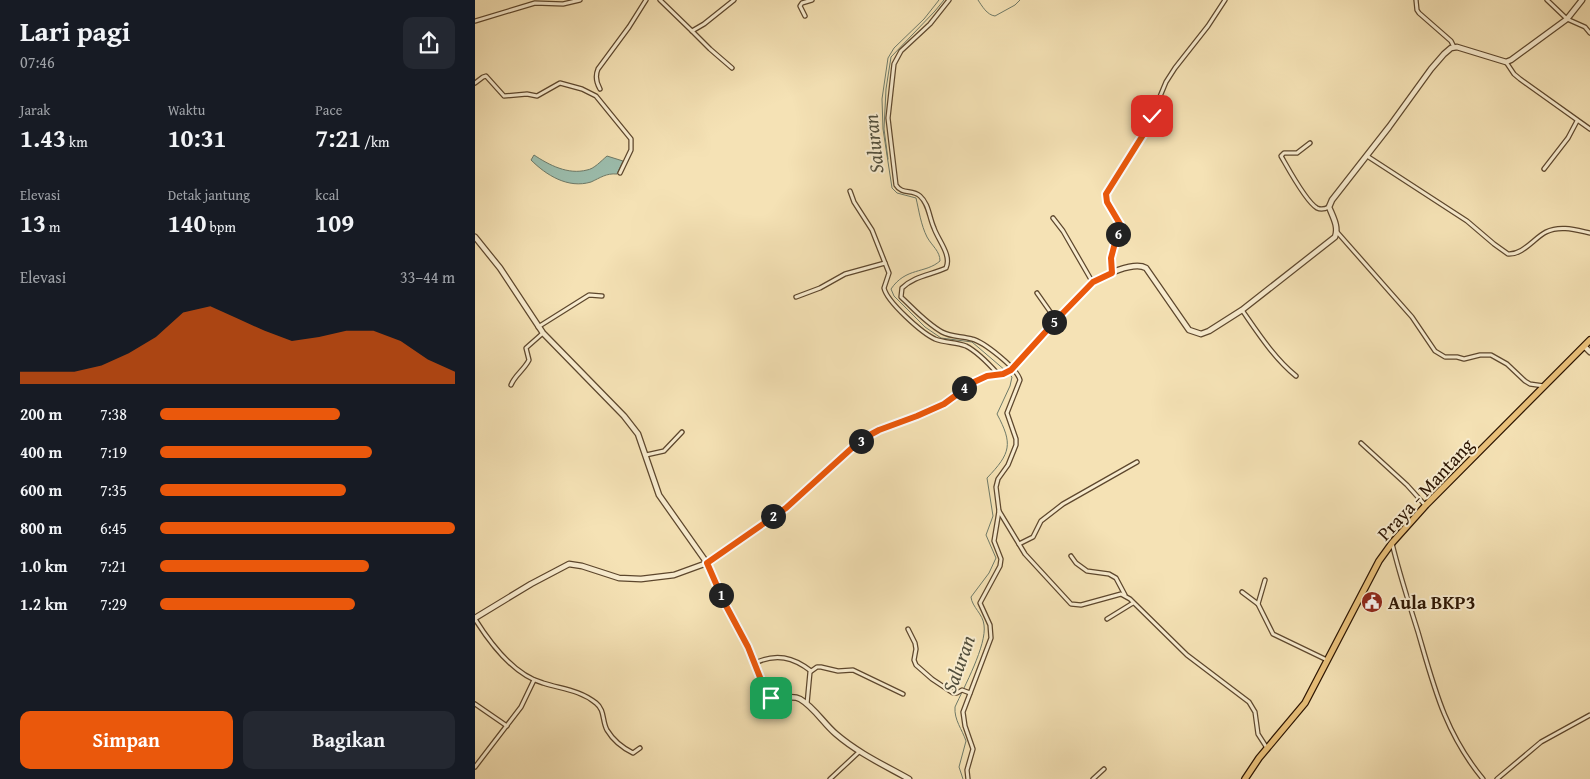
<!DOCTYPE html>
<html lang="id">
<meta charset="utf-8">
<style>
body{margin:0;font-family:"Gentium Book Plus",serif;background:#242831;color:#f1f3f6;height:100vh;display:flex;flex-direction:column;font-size:19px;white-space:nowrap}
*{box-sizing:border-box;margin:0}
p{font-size:16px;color:#9ea1a6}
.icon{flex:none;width:28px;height:28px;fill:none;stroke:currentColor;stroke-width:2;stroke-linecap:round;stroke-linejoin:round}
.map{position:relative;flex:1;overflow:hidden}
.panel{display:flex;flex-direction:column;background:#171b24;width:475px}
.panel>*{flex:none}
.pin{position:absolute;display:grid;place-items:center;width:42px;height:42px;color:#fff;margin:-21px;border-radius:10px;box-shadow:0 2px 8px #0006}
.km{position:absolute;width:25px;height:25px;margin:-12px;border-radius:50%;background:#222;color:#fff;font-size:14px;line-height:25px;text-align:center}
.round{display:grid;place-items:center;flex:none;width:52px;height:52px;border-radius:10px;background:#242831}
.headline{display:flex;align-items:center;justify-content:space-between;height:85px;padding:0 20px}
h1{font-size:28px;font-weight:800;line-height:38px}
.stats{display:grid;grid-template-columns:repeat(3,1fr);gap:8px;height:85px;padding:5px 20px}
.stats div{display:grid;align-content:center}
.stats b{font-size:25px;font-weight:800}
.stats small{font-size:14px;font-weight:400}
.stats p{font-size:14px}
.chart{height:140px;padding:10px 20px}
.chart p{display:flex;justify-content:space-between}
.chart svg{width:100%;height:90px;margin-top:5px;fill:#ea580c;opacity:.7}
.primary-button{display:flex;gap:10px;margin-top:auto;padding:10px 20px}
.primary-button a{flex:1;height:58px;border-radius:10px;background:#ea580c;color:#fff;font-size:20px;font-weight:800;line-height:58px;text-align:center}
.primary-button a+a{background:#242831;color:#f1f3f6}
ul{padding:0 20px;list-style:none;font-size:16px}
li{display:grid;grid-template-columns:80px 60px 1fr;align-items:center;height:38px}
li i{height:12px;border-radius:6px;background:#ea580c}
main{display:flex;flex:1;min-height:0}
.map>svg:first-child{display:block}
.water{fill:#9cbeae;stroke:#6e7a68}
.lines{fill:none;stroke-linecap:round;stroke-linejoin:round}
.stream{stroke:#6e7a68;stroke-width:1}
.minor-casing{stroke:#5d472d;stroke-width:5.5}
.tertiary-casing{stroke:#5d472d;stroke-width:7}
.primary-casing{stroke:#2a1300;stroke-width:8}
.minor{stroke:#f8eccf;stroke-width:3}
.tertiary{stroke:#f8eccf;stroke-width:4.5}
.primary{stroke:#eac17a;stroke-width:5.5}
.route-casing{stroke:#fff;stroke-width:10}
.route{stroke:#ea580c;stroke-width:6}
.labels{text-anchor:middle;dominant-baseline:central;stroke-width:4;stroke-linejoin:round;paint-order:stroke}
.street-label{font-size:19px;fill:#2a1300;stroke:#f8eccf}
.poi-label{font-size:19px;font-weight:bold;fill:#2a1300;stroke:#f8eccf;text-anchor:start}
.water-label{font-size:20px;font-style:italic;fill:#524f3d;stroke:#f8eccf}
</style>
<main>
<section class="panel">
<div class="headline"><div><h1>Lari pagi</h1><p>07:46</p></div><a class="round"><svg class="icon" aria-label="share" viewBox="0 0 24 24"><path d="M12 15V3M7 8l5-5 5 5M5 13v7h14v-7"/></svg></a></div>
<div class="stats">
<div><p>Jarak</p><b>1.43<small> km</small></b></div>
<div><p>Waktu</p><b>10:31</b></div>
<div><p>Pace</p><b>7:21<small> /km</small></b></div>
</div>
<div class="stats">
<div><p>Elevasi</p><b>13<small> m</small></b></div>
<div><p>Detak jantung</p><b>140<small> bpm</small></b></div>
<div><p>kcal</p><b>109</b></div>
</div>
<div class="chart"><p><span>Elevasi</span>33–44 m</p>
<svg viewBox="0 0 160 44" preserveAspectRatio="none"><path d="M0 44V38L10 38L20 38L30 35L40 29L50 21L60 9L70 6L80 12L90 18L100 23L110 21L120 18L130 18L140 23L150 32L160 38V44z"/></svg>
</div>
<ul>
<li><b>200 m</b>7:38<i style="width:61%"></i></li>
<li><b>400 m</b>7:19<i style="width:72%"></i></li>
<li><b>600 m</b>7:35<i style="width:63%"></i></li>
<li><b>800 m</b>6:45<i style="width:100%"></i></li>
<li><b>1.0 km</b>7:21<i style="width:71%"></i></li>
<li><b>1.2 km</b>7:29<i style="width:66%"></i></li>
</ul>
<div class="primary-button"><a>Simpan</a><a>Bagikan</a></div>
</section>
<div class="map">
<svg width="1115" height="779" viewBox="0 0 1115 779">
<rect width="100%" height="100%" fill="#f5e2b5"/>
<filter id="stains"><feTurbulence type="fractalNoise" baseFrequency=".004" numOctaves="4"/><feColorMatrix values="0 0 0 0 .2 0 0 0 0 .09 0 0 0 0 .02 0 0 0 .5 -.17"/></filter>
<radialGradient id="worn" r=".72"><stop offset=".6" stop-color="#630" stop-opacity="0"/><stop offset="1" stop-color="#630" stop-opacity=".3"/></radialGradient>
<path class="water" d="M 59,155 C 74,165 93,175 112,170 C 119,169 126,161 132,156 L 148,161 L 142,174 C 131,173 125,178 116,182 C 93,189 71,175 56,160 Z"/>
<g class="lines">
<g class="stream">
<path d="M 464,0 L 449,19 L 419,48 L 413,58 L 407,99 L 408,129 L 417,188 L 422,193 L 441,198 C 444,211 446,225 452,237 C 457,246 465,251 465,261 C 450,274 431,267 416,289 L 419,296 L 450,327 L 466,338 L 497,342 L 531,371"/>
<path d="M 503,0 C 507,6 512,15 520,16 L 540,5 L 545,0"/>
<path d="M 413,159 L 409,129 L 411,89 L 416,57 L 460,11 L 469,0"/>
<path d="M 488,779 L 484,767 L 491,741 C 487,729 479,720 480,707 C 489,687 512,645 509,625 C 508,614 497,607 496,597 L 514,573 L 521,558 L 511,535 L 518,516 L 512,478 C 536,453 538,444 522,414 L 535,386 L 537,377 L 534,374"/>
</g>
<g class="minor-casing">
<g id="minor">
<path d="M 185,0 L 217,31 L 229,24 L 259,0"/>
<path d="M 474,0 L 455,24 L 426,51 L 419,64 L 413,118 L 421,185 C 427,195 437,189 445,196 C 454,204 454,217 459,228 C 463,240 477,255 471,268 C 456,275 439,276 427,288 L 426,297 C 439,309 451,323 467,332 C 476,337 487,336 497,339 C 509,342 542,368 545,380 L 532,413 L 541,439 L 541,445 L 533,465 L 523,479 L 521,487 L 524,511 L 519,541 L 526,559 L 525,566 L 505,603 L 515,625 L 516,638 L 488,712 L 490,726 L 498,749 L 492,770 L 493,779"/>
<path d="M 941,0 L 942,10 L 944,13 L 976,41 L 979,47"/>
<path d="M 1072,0 L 1092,19 L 1110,27 L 1115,33"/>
<path d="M 330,16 L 325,6 L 327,3 L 337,0"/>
<path d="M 0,21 L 60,3 L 88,4 L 105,0"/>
<path d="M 217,31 L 235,49 L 257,68"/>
<path d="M 1031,62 L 1039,74 L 1045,79 L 1115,129"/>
<path d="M 0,83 L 8,77 L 11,76 L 29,96 L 52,94 L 62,96 L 85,83 L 107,89 L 121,96 L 156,139 L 156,150 L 145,173"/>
<path d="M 125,89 C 121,82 120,76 123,69 L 154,27 L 171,0"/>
<path d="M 835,143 L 822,153 L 809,153 L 806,156 C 813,168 831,202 842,208 C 846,210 850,209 854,207"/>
<path d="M 892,156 L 992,221 L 1019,244 L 1033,254 C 1048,255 1059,238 1071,232 C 1085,225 1101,230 1115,233"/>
<path d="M 1069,169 L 1093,138 L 1102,121"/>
<path d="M 375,191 L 379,202 L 397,230 L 414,273 L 409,288 C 412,302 447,333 460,339 C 470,343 481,342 491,346 C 503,352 514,364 523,374"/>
<path d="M 578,218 L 588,231 L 618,283"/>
<path d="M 862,232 L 937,317 L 960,351 L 970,357 L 982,357 L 989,359 L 1005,355 L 1016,355 L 1032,364 L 1050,381 L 1055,384 L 1069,386"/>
<path d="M 637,273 L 636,258 L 645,224 L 632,202 L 631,195 L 669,135 L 691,82 L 700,68 L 733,26 L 750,0"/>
<path d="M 562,293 L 581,320"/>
<path d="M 321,297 L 345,288 L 370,274 L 410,263"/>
<path d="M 767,310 C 783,333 799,358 821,376"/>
<path d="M 63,327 L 114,295 L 127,296"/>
<path d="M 36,385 C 40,375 49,370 54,360 L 51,348 L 68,333"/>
<path d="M 886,443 L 932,485 L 950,505"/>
<path d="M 171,455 L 189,451 L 207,432"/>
<path d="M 662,462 L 588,504 L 566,521 L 558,537 L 544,544 L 550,554 L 596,604 L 606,605 L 646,594 L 655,599 L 712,655 L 774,702 L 780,712 L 783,734 L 792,748"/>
<path d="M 524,511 L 544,544"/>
<path d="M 917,543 C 924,573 934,603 943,632 C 959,687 970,733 1008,779"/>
<path d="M 596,556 L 601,563 L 612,571 L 634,574 L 641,578 L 650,595"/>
<path d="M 790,580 L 783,604 L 798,634 L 852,660"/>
<path d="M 767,592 L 783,604"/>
<path d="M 0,619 C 15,643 39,675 68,683 C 87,689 105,690 121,703 C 130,710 127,721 132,730 C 138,740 148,748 158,753 L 165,748"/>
<path d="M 632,619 L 658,603"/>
<path d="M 433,629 L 440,643 L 441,649 L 439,660 L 441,665 L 457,679 L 478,693 L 482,693 L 487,690 L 495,693"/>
<path d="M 280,663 C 301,653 318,657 336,671"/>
<path d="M 0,704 L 32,726"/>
<path d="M 332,704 L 335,672 L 342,667 L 346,667 L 363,671 L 378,670 L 428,694"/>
<path d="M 0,767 L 46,707 L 59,680"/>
<path d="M 355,779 L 384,752"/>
<path d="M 618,779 L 629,769"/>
<path d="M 1022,779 L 1066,742 L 1115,715"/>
</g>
</g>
<g class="tertiary-casing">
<g id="tertiary">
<path d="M 0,237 L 25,268 L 68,333 L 149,416 L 163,434 L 184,495 L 232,563 L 249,602 L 273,647 L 292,695 C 301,704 314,693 325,699 C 339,707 349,724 361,734 C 383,753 409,765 434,779"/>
<path d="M 1109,346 L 1115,352"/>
<path d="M 0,618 L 56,584 L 94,564 L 107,566 L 144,578 L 166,579 L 199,575 L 232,563 L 311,508 L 377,448 L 391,437 L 404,430 L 442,416 L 469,404 L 499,382 L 512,376 L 528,374 L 536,370 C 557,347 577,324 599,302 C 605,296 611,288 618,283 C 628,275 659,261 671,268 L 714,330 L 726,334 L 734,331 L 767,310 L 860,237 C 864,227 858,217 854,207 L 857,200 L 914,127 L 956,69 L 969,54 L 976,48 L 982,47 L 1031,62 L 1036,60 L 1092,19 L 1107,0"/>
</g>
</g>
<g class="primary-casing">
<path id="primary" d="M 770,779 L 784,758 L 830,703 L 904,561 L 917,543 L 951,505 L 1115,340"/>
</g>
<use href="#minor" class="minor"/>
<use href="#tertiary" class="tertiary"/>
<use href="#primary" class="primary"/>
</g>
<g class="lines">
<g class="route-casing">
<path id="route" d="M 296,698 L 292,695 L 273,647 L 249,602 L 232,563 L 311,508 L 377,448 L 391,437 L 404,430 L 442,416 L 469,404 L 499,382 L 512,376 L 528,374 L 536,370 L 584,317 L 618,282 L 637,273 L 636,258 L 645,224 L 632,202 L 631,194 L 668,135 L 677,116"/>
</g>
<use href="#route" class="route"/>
</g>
<defs>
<g id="civic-disc" transform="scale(1.125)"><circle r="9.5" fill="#8f2418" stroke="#f8eccf"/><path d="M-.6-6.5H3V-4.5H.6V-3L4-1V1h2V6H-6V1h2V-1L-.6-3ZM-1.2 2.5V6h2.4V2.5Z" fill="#fff"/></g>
</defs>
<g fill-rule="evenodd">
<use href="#civic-disc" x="897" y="602"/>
</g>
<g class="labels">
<g class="street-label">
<text transform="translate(950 489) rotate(-47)">Praya - Mantang</text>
</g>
<g class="poi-label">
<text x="913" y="602">Aula BKP3</text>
</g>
<g class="water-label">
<text transform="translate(398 144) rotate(-96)">Saluran</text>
<text transform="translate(483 664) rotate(-70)">Saluran</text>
</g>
</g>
<rect width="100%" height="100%" filter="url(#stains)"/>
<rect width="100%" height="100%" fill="url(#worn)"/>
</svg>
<div class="pin" style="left:296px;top:698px;background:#1e9e55"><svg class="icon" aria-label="arrive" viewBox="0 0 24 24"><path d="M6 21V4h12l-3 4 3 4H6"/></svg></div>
<div class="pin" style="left:677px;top:116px;background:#d93025"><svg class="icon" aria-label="check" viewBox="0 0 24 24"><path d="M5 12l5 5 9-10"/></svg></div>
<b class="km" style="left:246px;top:595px">1</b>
<b class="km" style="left:298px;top:516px">2</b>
<b class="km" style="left:386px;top:441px">3</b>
<b class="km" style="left:489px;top:388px">4</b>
<b class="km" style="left:579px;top:322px">5</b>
<b class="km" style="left:643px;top:234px">6</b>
</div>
</main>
